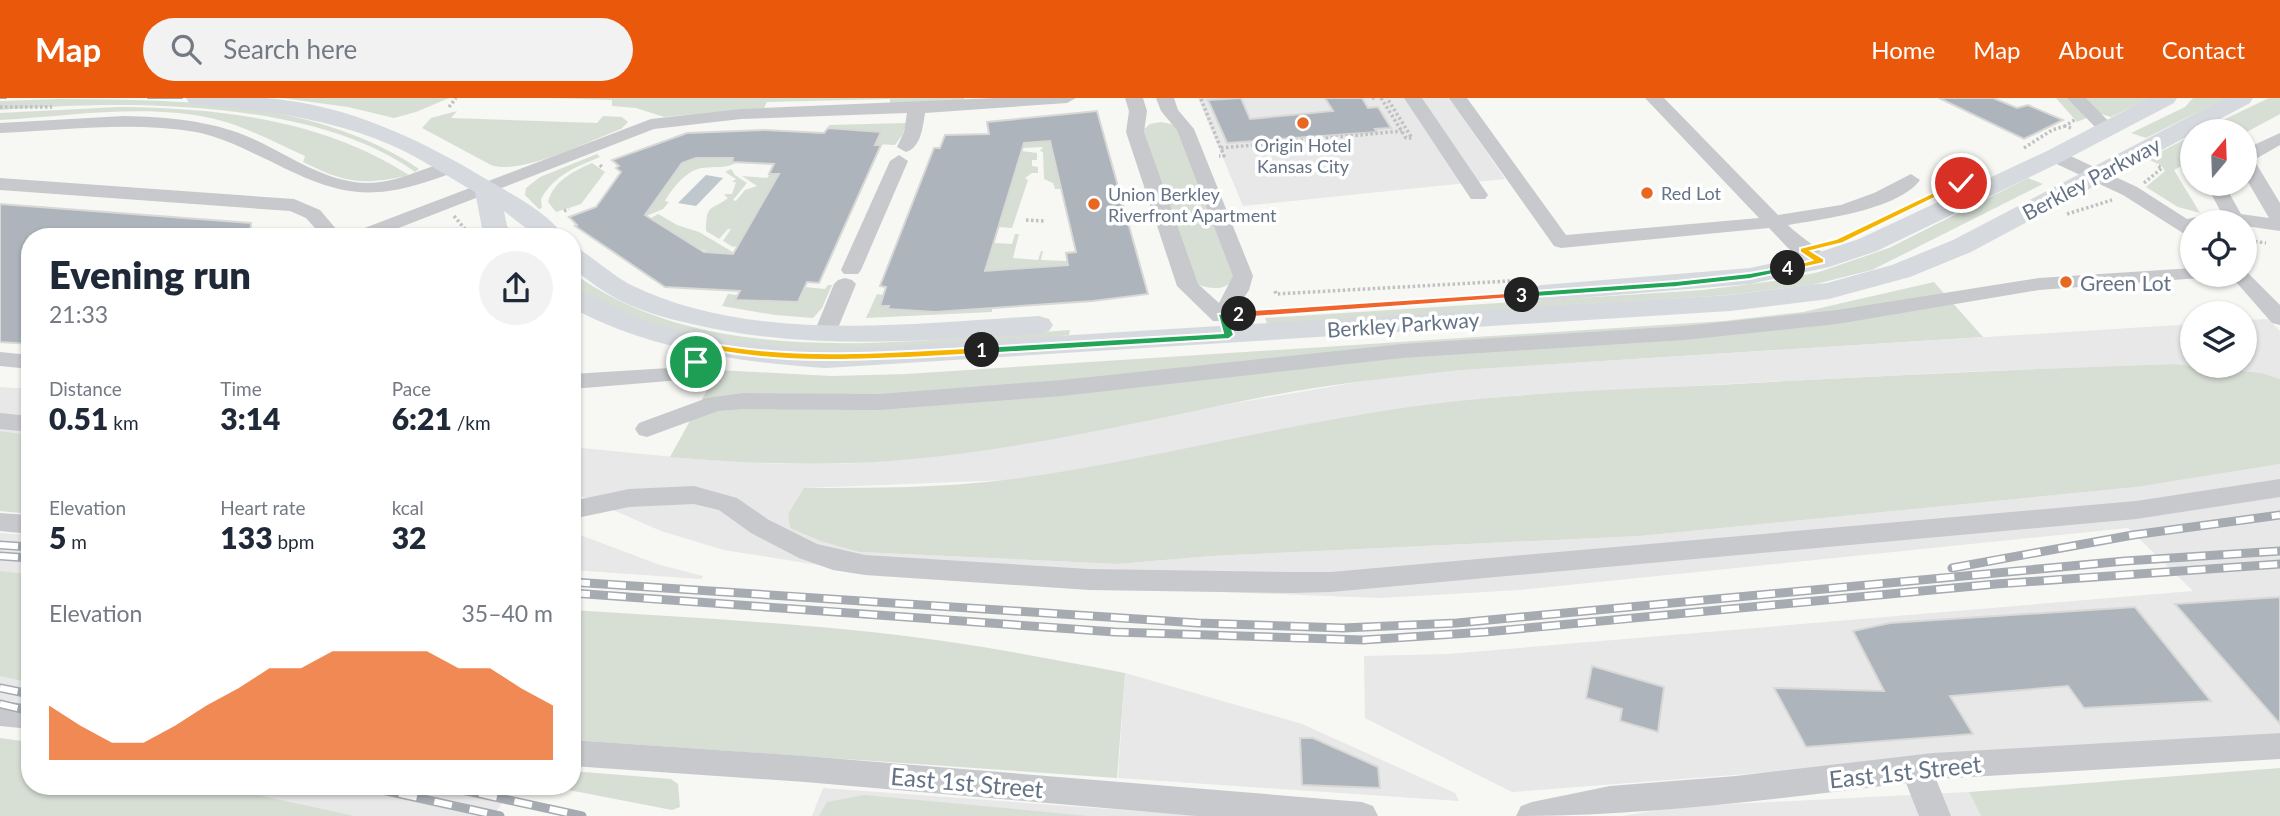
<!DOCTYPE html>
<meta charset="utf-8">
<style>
body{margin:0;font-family:Lato,sans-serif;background:#f2f2f3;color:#1f2937;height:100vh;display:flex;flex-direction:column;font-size:26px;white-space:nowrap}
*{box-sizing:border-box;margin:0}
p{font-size:23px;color:#747a83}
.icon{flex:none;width:38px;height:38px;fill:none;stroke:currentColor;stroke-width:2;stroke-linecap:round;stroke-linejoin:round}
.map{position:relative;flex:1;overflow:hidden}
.details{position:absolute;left:21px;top:130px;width:560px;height:567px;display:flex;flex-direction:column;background:#fff;border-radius:28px;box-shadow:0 2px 5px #0004}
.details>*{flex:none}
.needle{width:46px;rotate:19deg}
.buttons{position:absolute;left:2180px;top:21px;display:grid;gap:14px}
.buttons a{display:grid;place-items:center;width:77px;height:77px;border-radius:50%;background:#fff;box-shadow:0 2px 5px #0004;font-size:35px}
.pin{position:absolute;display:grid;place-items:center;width:60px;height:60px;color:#fff;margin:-30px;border:4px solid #fff;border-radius:50%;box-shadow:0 2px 7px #0007}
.km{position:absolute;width:35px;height:35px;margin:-18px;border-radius:50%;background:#222;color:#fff;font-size:19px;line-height:35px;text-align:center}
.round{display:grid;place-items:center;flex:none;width:74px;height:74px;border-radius:37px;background:#f2f2f3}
.head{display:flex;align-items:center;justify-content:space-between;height:119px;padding:0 28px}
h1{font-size:38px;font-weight:800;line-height:52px}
.metrics{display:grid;grid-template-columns:repeat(3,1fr);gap:10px;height:119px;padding:7px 28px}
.metrics div{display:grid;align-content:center}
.metrics b{font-size:30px;font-weight:800}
.metrics small{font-size:19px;font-weight:400}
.metrics p{font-size:19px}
.chart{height:196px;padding:14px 28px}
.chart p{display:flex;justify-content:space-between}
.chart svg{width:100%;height:126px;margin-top:7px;fill:#ea580c;opacity:.7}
header{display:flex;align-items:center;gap:42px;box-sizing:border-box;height:98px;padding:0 35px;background:#ea580c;color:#fff}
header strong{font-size:33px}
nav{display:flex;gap:38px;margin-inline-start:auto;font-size:24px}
.search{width:490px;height:63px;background:#f2f2f3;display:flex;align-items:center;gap:18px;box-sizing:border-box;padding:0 24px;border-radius:38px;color:#747a83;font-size:26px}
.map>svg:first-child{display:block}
.built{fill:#e7e8e7}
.green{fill:#d7dfd5}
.water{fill:#bec8cd}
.building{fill:#adb4bb;stroke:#d8d9d6;stroke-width:2;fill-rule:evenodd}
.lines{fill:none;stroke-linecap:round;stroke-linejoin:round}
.path{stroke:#c0c1c4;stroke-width:3.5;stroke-dasharray:2.5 2.5;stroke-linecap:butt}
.minor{fill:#c7c9cd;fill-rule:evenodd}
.major{fill:#d6dadf;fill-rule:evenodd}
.tram{stroke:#a6abb2;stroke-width:2}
.rail-casing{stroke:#a6abb2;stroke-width:9}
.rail{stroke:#fff;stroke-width:6;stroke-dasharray:18;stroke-linecap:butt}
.split-1{fill:#f5b400;stroke:#fff;stroke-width:2}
.split-2{fill:#22a559;stroke:#fff;stroke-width:2}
.split-3{fill:#f0652b;stroke:#fff;stroke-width:2}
.split-4{fill:#22a559;stroke:#fff;stroke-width:2}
.split-5{fill:#f5b400;stroke:#fff;stroke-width:2}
.poi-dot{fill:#e96821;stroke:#fff;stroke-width:2.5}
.labels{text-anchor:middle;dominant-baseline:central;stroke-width:7;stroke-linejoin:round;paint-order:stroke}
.far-poi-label{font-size:18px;fill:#657386;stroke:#fff;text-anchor:start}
.street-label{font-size:21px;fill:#657386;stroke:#fff}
.poi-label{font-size:21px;fill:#657386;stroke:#fff;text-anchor:start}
.near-street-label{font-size:24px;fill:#657386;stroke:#fff}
</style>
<header>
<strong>Map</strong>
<div class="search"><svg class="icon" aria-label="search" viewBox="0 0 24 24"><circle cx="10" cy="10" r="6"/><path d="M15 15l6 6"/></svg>Search here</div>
<nav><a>Home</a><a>Map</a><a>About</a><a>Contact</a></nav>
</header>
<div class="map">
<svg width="2280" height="718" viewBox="0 0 2280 718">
<rect width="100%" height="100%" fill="#f7f7f4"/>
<g class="built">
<path d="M 1198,0 L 1450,0 L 1505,81 L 1243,108 Z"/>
<path d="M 2268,221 L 2280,233 L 2280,281 L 2262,275 L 2194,268 L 2245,268 L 2245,222 Z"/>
<path d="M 2193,226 L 2193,268 L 2175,266 L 1958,274 L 1520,297 L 1446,305 L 1355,318 L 1091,369 L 1008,382 L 805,390 L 788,416 L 790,430 L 859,454 L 1118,466 L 1211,458 L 1640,438 L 2137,389 L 2280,366 L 2280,635 L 1512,694 L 1365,620 L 1364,558 L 1448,556 L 2193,493 L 2128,430 L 1520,492 L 1380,500 L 1196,493 L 863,474 L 724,452 L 661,433 L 572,394 L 572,349 L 694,361 L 779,366 L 844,366 L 913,361 L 1381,280 L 1462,272 Z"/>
<path d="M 0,289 L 30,291 L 30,337 L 0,333 Z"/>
<path d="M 572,434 L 660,467 L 703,478 L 701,481 L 572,472 Z"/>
<path d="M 0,435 L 30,437 L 30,476 L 0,473 Z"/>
<path d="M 1125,575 L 1302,626 L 1455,695 L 1459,703 L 1118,680 Z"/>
<path d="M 0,578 L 30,585 L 30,605 L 0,602 Z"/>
<path d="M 217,688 L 514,688 L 493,718 L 355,718 Z"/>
<path d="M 823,690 L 1205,718 L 812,718 Z"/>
<path d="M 1969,694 L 1981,718 L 1623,718 L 1674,709 Z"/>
</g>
<g class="green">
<path d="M 282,0 L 449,0 L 416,14 L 394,20 L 348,9 Z"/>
<path d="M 550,0 L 964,0 L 964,3 L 890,7 L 890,1 L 767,4 L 764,10 L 664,19 L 636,10 L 612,8 L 612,2 Z"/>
<path d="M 2056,0 L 2150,0 L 2111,19 L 2098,15 L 2077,24 Z"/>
<path d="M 2193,0 L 2226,0 L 2146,40 L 2131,35 L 2185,9 Z"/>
<path d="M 2269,0 L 2280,0 L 2280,16 L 2245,35 L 2200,33 Z"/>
<path d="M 60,1 C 180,2 315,1 419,71 L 415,74 C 312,0 124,2 0,12 L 0,3 Z"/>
<path d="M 118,9 C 219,10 322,21 409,77 C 363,88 345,85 303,64 L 305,58 C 276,45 247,29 215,21 C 147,5 70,18 0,22 L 0,15 Z"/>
<path d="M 457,13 L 451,20 L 597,25 L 603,18 L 622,19 L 628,24 L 621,31 C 591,42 520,78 491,67 L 422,30 L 431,20 Z"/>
<path d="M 1161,24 L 1176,27 L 1236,178 C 1228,193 1211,192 1197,186 L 1142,33 L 1150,26 Z"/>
<path d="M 906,25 L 903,36 L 895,47 L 875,46 L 880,34 L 828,30 L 829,27 Z"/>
<path d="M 2193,37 L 2193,62 L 2174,72 L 2200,115 L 2178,109 L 2146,89 L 2165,73 L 2161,67 L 2147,61 Z"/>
<path d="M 1054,43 L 1052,52 L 1061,91 L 1055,91 L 1053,85 L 1044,81 L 1043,54 L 1040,53 L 1043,49 L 1023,50 L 1024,45 Z"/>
<path d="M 1022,53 L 1037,55 L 1037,62 L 1032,62 L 1032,68 L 1038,69 L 1038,75 L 1032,75 L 1025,80 L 1028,82 L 1012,130 L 998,129 Z"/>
<path d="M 597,56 L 600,59 C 576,69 554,77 541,101 L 542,110 L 539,111 L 525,97 L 526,90 L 540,79 Z"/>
<path d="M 696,60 L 733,60 L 732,64 L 736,65 C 725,71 714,68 702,70 C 687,72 673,89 665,103 L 669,104 L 663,111 L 644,119 L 682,65 Z"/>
<path d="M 592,65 L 605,74 L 581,106 L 556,114 L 548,104 C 553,83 574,73 592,65 Z"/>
<path d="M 731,71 L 735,77 L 747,85 L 733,102 L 736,103 L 745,92 L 757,88 L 742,78 L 767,80 L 770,76 L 779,76 L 738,148 L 733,149 L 723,143 L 731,131 L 728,131 L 719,141 L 706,133 C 706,105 711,113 728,100 L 724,97 L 726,96 L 732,96 L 736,84 L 732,84 L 736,81 L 725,74 Z"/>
<path d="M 2028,80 L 2043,86 L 1872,172 L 1812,187 L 1729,197 L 1280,226 L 1267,225 L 1265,220 L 1703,192 L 1781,182 L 1819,174 L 1889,150 Z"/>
<path d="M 658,116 L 677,127 L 699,134 L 736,156 C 710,164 675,135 653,122 L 648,122 Z"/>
<path d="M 1015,136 L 1019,136 L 1013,160 L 1038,162 L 1041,153 L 1043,153 L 1041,162 L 1067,163 L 1068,169 L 991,176 L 981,171 L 982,165 L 988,165 L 994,145 L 1012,146 Z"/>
<path d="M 572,174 C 708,275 912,242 1070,232 L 1069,237 C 916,254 708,278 572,188 Z"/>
<path d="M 1934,184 L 1983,239 L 1462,272 C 1395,279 1329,286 1263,299 C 1147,322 1031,350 913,361 C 833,369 751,366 670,359 L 718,272 L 832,278 L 906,276 L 1724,223 L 1803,214 Z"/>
<path d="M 828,187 L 832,187 L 822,210 L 813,220 L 775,217 L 722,208 L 728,196 L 738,197 L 735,203 L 798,204 L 805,189 L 825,191 Z"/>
<path d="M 877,196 L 883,197 L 880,207 L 889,208 L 889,211 L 935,214 L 992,210 L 992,214 L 866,220 Z"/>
<path d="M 2175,266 L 2262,275 L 2280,281 L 2280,366 L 2137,389 L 1640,438 L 1211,458 L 1118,466 L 859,454 L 821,443 L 790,430 L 788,416 L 804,390 C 873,390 944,390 1012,381 C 1158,361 1301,321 1449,304 C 1538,294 1628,291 1718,287 C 1870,278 2022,271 2175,266 Z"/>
<path d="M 0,333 L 30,337 L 30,416 L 0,413 Z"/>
<path d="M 0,473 L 30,476 L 30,585 L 0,578 Z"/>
<path d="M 572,512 C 678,519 784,524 889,536 C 969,545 1047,560 1125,575 L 1117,680 L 572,642 Z"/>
<path d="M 0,640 L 30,644 L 30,688 L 217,688 L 355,718 L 0,718 Z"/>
<path d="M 2280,670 L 2280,718 L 1981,718 L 1969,694 Z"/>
<path d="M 572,673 L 671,681 L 678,686 L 680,709 L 672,712 L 548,688 L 572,688 Z"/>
<path d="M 864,697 L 1089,718 L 819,718 L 827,704 Z"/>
</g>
<path class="water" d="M 706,77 L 723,80 L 696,108 L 678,105 Z"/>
<g class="building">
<path d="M 1241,0 L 1250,21 L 1333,13 L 1325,0 L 1362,0 L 1368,10 L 1378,9 L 1391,30 L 1375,31 L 1377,34 L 1227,45 L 1208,2 Z"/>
<path d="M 1939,0 L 1993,0 L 2017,10 L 2028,7 L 2063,22 L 2024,41 Z"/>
<path d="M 1097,13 L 1148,196 L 1093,203 L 935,214 L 888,211 L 889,208 L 880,208 L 886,189 L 880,188 L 934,50 L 940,50 L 945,37 L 989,36 L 987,24 ZM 1050,43 L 1076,154 L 1066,155 L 1068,167 L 985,173 L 1024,45 Z"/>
<path d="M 828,30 L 881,34 L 875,47 L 881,47 L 819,185 L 807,184 L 798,204 L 735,202 L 740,193 L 665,189 L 575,128 L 577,127 L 569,119 L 596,109 L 621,74 L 616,70 L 619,68 L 612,62 L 687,35 L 764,32 L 824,35 ZM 696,60 L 733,60 L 732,64 L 774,66 L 769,76 L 779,76 L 733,156 L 704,154 L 645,117 L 682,65 Z"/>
<path d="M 0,106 L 251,125 L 250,138 L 30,138 L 30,246 L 0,244 Z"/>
<path d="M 2280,499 L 2280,626 L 2175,506 Z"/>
<path d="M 2135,509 L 2211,603 L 2084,610 L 2068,588 L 1950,598 L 1973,636 L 1806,649 L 1774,590 L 1884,593 L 1853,533 L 1890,525 Z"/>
<path d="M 1592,568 L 1664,589 L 1658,634 L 1620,623 L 1622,611 L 1586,600 Z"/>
<path d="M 1300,640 L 1313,640 L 1378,669 L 1380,690 L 1302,687 Z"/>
</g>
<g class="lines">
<g class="path">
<path d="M 1372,0 L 1376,0"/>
<path d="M 1381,0 L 1406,40 L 1412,40 L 1387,0"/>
<path d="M 1201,1 L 1224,58 L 1219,58"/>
<path d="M 0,9 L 52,9"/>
<path d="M 449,9 L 456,0"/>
<path d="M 2071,30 L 2065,28 L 2076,21"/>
<path d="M 1221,50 L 1402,33"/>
<path d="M 2024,50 L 2052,32 L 2065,28"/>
<path d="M 600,67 L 602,69"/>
<path d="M 2144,85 L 2162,70 L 2156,67"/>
<path d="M 564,113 L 569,111"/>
<path d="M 2067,116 L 2112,102"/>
<path d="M 454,118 L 471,138"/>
<path d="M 1026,122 L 1045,123"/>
<path d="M 2245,142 L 2266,145"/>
<path d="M 1275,193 L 1276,196 L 1527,182"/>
</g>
<g class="minor">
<path d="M 995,0 L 1076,0 L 1067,5 L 925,15 C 923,28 921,50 906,54 L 897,49 L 904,34 L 907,15 L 741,21 L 654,31 L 378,138 L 351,138 L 354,134 L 651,21 L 741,11 Z"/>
<path d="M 1125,0 L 1143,0 L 1147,13 L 1144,34 L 1198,186 L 1219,205 L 1233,178 L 1177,32 L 1161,13 L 1156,0 L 1174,0 L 1178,12 L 1194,31 L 1253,178 L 1249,192 L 1229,223 L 1213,223 L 1177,188 L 1126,34 L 1129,13 Z"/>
<path d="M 1404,0 L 1422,0 L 1488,97 L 1485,101 L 1471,101 Z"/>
<path d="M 1449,0 L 1467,0 L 1566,137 L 1759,120 L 1645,0 L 1664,0 L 1778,117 L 1841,107 L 1874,95 L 1911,76 L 1920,82 C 1898,112 1823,121 1788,127 C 1801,140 1820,150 1830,163 L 1827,167 L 1820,169 L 1789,151 L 1769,130 L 1561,150 L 1554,148 Z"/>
<path d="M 2067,0 L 2086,0 L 2114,29 L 2111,33 L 2099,33 Z"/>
<path d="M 124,18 C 165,19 206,22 244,37 C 284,53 323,85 368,85 C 397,85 422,70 450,63 L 459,69 L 457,73 C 377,104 346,102 270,63 C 246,52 222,39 196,34 C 132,23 65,32 0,35 L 0,25 Z"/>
<path d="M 2280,35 L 2280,47 L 2254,62 L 2280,105 L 2280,133 L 2245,128 L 2245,124 L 2193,124 L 2193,139 L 2186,137 L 2123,97 L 2048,62 L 2046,58 L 2055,52 L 2062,54 L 2137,89 L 2187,121 L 2221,114 L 2206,86 L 2224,86 L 2241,116 L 2269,120 L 2245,79 L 2245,51 Z"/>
<path d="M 899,57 L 908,63 L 861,172 L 858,176 L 844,176 L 841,172 L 890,63 Z"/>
<path d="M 0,80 L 294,101 L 320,112 L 342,138 L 322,138 L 306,120 L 290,113 L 0,92 Z"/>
<path d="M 2193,170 L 2193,177 L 2203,177 L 2200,180 L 2039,192 L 1837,226 L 1684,242 L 1402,260 L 1062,298 L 879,312 L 743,311 L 718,313 L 647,339 L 639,337 L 635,331 L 639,325 L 707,300 L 743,295 L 879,296 L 1062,282 L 1402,246 L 1684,228 L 1837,212 L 2039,180 Z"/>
<path d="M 2245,172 L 2280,207 L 2280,227 L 2272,225 L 2230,177 L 2245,177 Z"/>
<path d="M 845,180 L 852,182 L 856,186 L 836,235 L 833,240 L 817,240 L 814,235 L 834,186 L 838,182 Z"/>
<path d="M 709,242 L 717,244 L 720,249 C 710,264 698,275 681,282 L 572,291 L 572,276 L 669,270 C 685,263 693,246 709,242 Z"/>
<path d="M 0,254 L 30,257 L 30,271 L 0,268 Z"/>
<path d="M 0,315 L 30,318 L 30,334 L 0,331 Z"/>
<path d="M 2280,381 L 2280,399 L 2136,421 L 1331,494 L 1291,495 L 1089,492 L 865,477 L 833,472 L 799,460 L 751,435 L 719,412 L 694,406 L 629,409 L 572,421 L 572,403 L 629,391 L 694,388 L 737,400 L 769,422 L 817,446 L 865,457 L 1089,471 L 1291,474 L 1331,474 L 2136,403 Z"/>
<path d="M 0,415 L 30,417 L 30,436 L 0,433 Z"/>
<path d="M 0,604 L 30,605 L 30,631 L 0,628 Z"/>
<path d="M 2280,635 L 2280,661 L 1936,681 L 1951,718 L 1919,718 L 1906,685 C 1776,701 1647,718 1516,718 L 1521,708 L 1532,704 L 1610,688 L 1736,678 L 1933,655 Z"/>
<path d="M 572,642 L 805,658 L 1362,704 L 1373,708 L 1378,718 L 1196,718 L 805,684 L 572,668 Z"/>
</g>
<g class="major">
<path d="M 186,0 C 213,0 240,0 267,0 C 349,7 422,42 491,84 C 515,98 548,115 564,138 L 536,138 L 504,113 L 507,128 L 516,138 L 489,138 L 482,130 L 475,94 C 447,78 420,60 391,47 C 329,20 263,12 197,7 L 189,5 Z"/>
<path d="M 2149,0 L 2177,0 L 2174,5 L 2063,63 L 1877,153 L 1829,169 L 1750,186 L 1542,203 L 1532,201 L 1528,195 L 1532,189 L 1542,187 L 1750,170 L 1814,156 L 1859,141 L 2047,53 Z"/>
<path d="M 2225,0 L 2253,0 L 2250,5 L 1971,154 L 1910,179 L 1829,201 L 1730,213 L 826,270 C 738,264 651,252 572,210 L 572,191 C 598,197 621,214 646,223 C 704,242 765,247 826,252 L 1730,197 L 1827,185 L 1892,167 L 1953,142 Z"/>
<path d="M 572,150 L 581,152 C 597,163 613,177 629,186 C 750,246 908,226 1039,218 L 1049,221 L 1053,227 L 1049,233 L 1039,236 C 923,243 806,253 692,226 C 664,220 632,211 607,195 C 595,188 584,179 572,170 Z"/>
</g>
<g class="tram">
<path d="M 0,0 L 6,0"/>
<path d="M 148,0 L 182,0"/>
</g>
<g class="rail-casing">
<g id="rail">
<path d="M 0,447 L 30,449"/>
<path d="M 0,458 L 30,460"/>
<path d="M 1952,470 L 2133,437 L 2280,417"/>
<path d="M 572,484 L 1198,525 L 1343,530 L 1457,525 L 2125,463 L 2280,453"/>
<path d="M 572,495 L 1115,534 L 1363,542 L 1485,534 L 1996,486 L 2280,466"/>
<path d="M 0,590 L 30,596"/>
<path d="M 0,606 L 30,613"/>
<path d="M 364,688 L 500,718"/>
<path d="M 444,688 L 582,718"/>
</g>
</g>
<use href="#rail" class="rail"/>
</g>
<path class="split-1" d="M 709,245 C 800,262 891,254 982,249 L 987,252 L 982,256 C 892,260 801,269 712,252 L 700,266 L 693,266 L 693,261 Z"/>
<path class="split-2" d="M 1239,213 L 1244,216 L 1243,219 L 1228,220 L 1234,237 L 1229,241 L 982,256 L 977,252 L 982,249 L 1223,235 L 1218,216 Z"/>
<path class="split-3" d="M 1522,194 L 1526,195 L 1526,199 L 1239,220 L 1234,216 L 1239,213 Z"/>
<path class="split-4" d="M 1788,168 L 1791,168 L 1791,172 L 1750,181 L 1676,189 L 1522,200 L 1517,197 L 1522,194 L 1676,183 L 1750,175 Z"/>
<path class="split-5" d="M 1957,83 L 1965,85 L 1843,145 L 1811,153 L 1824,161 L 1824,165 L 1788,173 L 1783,170 L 1812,162 L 1800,154 L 1800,150 L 1836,141 Z"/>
<g class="poi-dot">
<circle cx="1303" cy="25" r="7"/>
<circle cx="1647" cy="95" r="7"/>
<circle cx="1094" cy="106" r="7"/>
<circle cx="2066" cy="184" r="7"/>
</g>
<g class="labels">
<g class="far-poi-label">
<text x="1303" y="47" text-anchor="middle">Origin Hotel<tspan x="1303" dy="21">Kansas City</tspan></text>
<text x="1661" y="95">Red Lot</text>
<text x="1108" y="96">Union Berkley<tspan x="1108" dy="21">Riverfront Apartment</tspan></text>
</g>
<g class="street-label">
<text transform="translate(2091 80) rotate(-28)">Berkley Parkway</text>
<text transform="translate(1403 226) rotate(-4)">Berkley Parkway</text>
</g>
<g class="poi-label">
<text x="2080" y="184">Green Lot</text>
</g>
<g class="near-street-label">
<text transform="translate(1905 673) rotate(-6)">East 1st Street</text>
<text transform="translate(967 684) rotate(5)">East 1st Street</text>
</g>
</g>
</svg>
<div class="buttons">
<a><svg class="needle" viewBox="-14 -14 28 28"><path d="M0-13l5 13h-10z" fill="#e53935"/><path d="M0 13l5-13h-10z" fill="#747a83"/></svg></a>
<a><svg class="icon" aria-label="locate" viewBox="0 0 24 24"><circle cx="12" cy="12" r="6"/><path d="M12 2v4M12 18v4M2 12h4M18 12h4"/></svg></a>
<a><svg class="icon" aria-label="layers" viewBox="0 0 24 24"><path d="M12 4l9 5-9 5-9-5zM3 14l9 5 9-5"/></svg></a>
</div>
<div class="pin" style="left:696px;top:264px;background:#1e9e55"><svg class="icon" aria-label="arrive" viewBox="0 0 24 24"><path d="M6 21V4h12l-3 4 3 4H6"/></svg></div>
<div class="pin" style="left:1961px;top:85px;background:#d93025"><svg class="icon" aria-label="check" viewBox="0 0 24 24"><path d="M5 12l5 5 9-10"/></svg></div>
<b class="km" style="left:982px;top:252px">1</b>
<b class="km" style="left:1239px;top:216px">2</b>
<b class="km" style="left:1522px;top:197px">3</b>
<b class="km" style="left:1788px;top:170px">4</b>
<section class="details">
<div class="head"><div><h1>Evening run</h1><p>21:33</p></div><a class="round"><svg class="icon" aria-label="share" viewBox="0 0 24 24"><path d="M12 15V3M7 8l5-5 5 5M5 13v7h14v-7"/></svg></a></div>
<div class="metrics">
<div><p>Distance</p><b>0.51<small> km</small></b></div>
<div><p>Time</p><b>3:14</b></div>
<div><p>Pace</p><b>6:21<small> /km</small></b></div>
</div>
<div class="metrics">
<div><p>Elevation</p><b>5<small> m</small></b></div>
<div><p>Heart rate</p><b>133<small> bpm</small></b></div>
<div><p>kcal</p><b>32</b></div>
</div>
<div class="chart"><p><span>Elevation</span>35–40 m</p>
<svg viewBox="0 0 160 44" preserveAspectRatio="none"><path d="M0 44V25L10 32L20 38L30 38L40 32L50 25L60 19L70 12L80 12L90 6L100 6L110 6L120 6L130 12L140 12L150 19L160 25V44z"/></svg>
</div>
</section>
</div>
